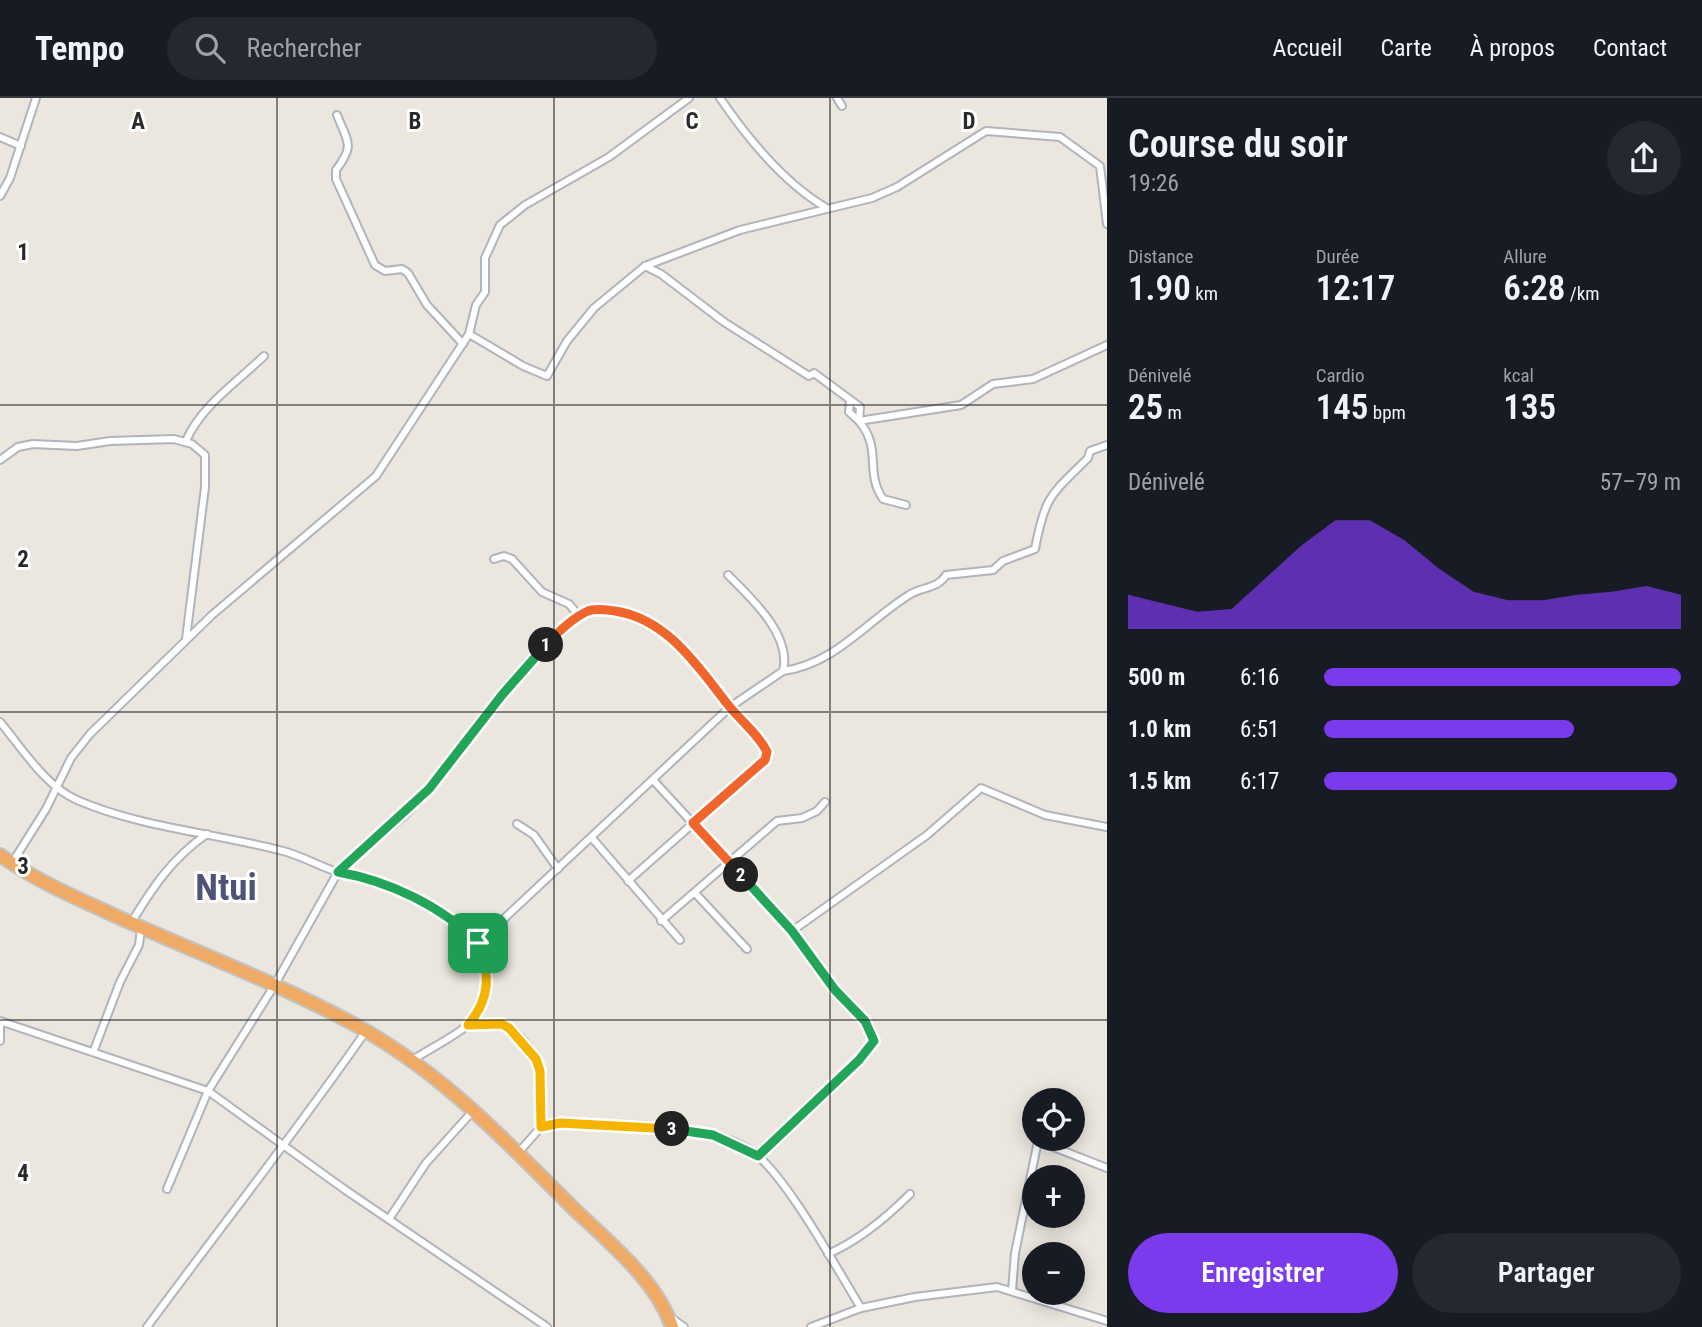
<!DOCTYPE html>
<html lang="fr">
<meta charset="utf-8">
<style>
body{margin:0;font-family:"Roboto Condensed",sans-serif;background:#242831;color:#f1f3f6;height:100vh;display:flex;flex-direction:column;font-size:26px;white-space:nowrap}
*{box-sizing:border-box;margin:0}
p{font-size:23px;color:#9ea1a6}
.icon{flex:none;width:38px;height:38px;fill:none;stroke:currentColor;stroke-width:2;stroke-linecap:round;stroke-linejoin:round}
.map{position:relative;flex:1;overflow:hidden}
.panel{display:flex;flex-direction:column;background:#171b24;width:595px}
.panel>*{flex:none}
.buttons{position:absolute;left:1022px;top:990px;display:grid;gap:14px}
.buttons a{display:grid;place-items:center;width:63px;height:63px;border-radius:50%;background:#171b24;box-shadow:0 4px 18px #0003;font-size:35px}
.pin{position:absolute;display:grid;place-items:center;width:60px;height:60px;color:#fff;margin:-30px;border-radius:14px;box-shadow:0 4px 10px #0006}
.km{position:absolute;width:35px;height:35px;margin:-18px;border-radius:50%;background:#222;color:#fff;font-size:19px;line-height:35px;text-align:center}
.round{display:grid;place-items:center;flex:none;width:74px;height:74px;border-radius:37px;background:#242831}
.headline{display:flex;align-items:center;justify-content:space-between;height:119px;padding:0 21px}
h1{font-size:38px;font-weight:600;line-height:52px}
.stats{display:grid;grid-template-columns:repeat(3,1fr);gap:10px;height:119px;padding:7px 21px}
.stats div{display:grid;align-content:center}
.stats b{font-size:35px;font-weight:600}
.stats small{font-size:19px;font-weight:400}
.stats p{font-size:19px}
.chart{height:196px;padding:14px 21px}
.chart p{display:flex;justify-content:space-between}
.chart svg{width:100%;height:126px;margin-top:7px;fill:#7c3aed;opacity:.7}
.button{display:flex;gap:14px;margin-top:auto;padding:14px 21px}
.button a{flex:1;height:80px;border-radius:42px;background:#7c3aed;color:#fff;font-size:28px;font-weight:600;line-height:80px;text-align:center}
.button a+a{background:#242831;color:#f1f3f6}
ul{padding:0 21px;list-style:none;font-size:23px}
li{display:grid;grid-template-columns:112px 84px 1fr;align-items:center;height:52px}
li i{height:18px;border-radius:9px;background:#7c3aed}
header{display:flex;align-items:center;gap:42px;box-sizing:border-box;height:98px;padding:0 35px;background:#171b24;border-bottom:2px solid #363941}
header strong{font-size:33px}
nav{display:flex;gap:38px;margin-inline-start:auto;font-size:24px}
.search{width:490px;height:63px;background:#242831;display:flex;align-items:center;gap:18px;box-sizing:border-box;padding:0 24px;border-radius:38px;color:#9ea1a6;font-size:26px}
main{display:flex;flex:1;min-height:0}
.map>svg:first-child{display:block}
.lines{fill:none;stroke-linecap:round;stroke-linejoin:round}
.street-casing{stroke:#b1b3bd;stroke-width:10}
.highway-casing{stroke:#c3c3c3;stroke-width:16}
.street{stroke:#fff;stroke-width:6}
.highway{stroke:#efaa65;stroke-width:12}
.split-1-casing{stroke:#fff;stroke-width:14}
.split-2-casing{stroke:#fff;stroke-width:14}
.split-3-casing{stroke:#fff;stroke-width:14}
.split-4-casing{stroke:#fff;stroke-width:14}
.split-1{stroke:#22a559;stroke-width:9}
.split-2{stroke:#f0652b;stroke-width:9}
.split-3{stroke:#22a559;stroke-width:9}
.split-4{stroke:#f5b400;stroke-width:9}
.grid{fill:none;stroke:#2a2a2a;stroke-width:2;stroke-opacity:0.55}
.labels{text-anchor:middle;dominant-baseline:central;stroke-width:6;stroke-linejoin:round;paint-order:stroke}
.town-label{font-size:37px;font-weight:bold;fill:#4f5377;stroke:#fff}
.grid-label{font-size:23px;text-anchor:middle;font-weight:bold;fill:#2a2a2a;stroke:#fff;stroke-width:6;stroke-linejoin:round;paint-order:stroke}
</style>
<header>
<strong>Tempo</strong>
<div class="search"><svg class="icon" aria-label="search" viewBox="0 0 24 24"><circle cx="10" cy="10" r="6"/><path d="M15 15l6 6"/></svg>Rechercher</div>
<nav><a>Accueil</a><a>Carte</a><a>À propos</a><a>Contact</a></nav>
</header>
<main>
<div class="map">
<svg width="1107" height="1229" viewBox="0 0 1107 1229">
<rect width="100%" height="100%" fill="#ebe6de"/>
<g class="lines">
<g class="street-casing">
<g id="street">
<path d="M 720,0 C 748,41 783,84 825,109"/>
<path d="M 837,0 L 842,8"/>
<path d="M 337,17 C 348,45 355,47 336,72 L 336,81 L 375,167 L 385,173 L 402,171 L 408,175 L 427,207 L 463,246"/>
<path d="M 0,39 L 21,48"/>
<path d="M 0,98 L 10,80 L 36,0"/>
<path d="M 645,168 L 661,176 L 724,224 L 809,278 L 814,275 L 860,309 L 859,323 C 883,352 864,373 883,401 L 906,407"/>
<path d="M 469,236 L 523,268 L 547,278 L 567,243 L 594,210 L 645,168 L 740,132 L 872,100 L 897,89 L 986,33 L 1060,39 L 1100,68 L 1107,126"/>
<path d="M 850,303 L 849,314 L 859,323 L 961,307 L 993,286 L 1033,281 L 1107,247"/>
<path d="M 186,343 C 201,308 237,284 264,258"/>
<path d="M 0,362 L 18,349 L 33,346 L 77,348 L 110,343 L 174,341 L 192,346 L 205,357 L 205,389 L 186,541"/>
<path d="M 494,461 L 504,458 L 512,461 L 542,494 L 569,506 L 579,518"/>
<path d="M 783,573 C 835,566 867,523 909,497 C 920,489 938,491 946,477 L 993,472 L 1003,463 L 1035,451 C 1045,397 1051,397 1088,360 L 1090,353 L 1107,347"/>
<path d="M 0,624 C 22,650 45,688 77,702 C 142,730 215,735 283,753 C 302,758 319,768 337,774 C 387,789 487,813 488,879 C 488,896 481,916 468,927 C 452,940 431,950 414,961"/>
<path d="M 654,683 L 792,833 L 835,893 L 865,923 L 874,940 L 859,962 L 758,1057"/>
<path d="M 517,726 L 534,737 L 558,771"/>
<path d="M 592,740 L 680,842"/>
<path d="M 12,765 L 46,711 L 71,660 L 90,636 L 212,517 L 376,378 L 469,236 L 476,207 L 485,194 L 485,160 L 500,127 L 525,107 L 609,59 L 689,0"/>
<path d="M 695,795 L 747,851"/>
<path d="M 661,823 L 777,723 L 802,720 L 817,713 L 825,704"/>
<path d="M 131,825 C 153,789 172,760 207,736"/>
<path d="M 792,833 L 927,737 L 981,690 L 1045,717 L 1107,729"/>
<path d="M 478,845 L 730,609 L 783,573 C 792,537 751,500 728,477"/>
<path d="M 468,927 L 502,926 C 544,948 541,988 541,1029"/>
<path d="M 0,943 L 0,923 L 208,993 L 344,1091 L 547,1229"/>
<path d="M 94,952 L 120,884 L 139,847 L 141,830"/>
<path d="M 518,1055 L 541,1029 L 560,1025 C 616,1028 703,1022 750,1052 C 784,1073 838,1173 861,1210"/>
<path d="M 167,1091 L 208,993 L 274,888 L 338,774 L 406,716 L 429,691 L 531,563 L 579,518 L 593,511 L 625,515 L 669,537 L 694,562 L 767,654 L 766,661 L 628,783"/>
<path d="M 389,1121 L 426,1065 L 472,1014"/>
<path d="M 828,1156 C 860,1142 886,1120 910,1096"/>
<path d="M 1012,1193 L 1015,1155 L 1038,1043 L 1107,1070"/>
<path d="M 670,1219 L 684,1229"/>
<path d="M 147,1229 C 220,1130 296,1034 366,933"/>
<path d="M 811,1229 L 861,1210 L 915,1199 L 997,1189 L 1107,1223"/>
</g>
</g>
<g class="highway-casing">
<path id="highway" d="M 0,757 C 33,781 70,797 107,814 C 187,851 271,882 348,923 C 437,970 501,1038 571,1108 C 606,1142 656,1181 672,1229"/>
</g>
<use href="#street" class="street"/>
<use href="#highway" class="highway"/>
</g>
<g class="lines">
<g class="split-1-casing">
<path id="split-1" d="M 478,845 C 442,808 389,783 338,774 L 429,691 L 502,597 L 546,547"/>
</g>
<g class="split-2-casing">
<path id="split-2" d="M 546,547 C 558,534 572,520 588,513 C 596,510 607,512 615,513 C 668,521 698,569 729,608 C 741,623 759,637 767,654 L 765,662 L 693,725 L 741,777"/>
</g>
<g class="split-3-casing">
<path id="split-3" d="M 672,1031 L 713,1037 L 758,1058 L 859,962 L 874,943 L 865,923 L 835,892 L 792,833 L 741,777"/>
</g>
<g class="split-4-casing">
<path id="split-4" d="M 478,845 C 490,876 491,900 468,927 L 502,926 L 509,930 L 536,961 L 540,973 L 541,1029 L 560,1025 L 672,1031"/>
</g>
<use href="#split-1" class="split-1"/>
<use href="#split-2" class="split-2"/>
<use href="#split-3" class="split-3"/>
<use href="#split-4" class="split-4"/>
</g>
<path class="grid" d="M 277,0 L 277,1229M 554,0 L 554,1229M 830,0 L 830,1229M 0,307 L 1107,307M 0,614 L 1107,614M 0,922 L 1107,922"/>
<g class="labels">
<g class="town-label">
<text x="226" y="789">Ntui</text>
</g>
</g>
<g class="grid-label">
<text x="138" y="31">A</text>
<text x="415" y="31">B</text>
<text x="692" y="31">C</text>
<text x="969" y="31">D</text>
<text x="23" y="162">1</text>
<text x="23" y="469">2</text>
<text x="23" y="776">3</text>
<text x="23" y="1083">4</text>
</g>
</svg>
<div class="buttons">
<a><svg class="icon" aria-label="locate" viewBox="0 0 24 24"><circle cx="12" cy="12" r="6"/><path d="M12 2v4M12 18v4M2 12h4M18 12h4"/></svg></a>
<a>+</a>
<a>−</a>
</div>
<div class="pin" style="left:478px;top:845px;background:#1e9e55"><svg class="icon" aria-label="arrive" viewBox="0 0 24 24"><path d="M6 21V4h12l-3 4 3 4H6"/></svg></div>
<b class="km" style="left:546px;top:547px">1</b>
<b class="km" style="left:741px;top:777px">2</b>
<b class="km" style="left:672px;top:1031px">3</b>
</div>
<section class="panel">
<div class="headline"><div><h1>Course du soir</h1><p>19:26</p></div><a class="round"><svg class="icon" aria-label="share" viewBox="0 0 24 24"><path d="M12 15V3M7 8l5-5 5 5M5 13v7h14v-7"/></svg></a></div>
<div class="stats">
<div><p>Distance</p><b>1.90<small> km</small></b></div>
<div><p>Durée</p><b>12:17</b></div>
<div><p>Allure</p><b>6:28<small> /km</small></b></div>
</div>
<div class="stats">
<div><p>Dénivelé</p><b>25<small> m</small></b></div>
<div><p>Cardio</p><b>145<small> bpm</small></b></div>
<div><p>kcal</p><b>135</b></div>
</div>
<div class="chart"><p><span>Dénivelé</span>57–79 m</p>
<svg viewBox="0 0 160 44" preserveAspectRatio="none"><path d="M0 44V32L10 35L20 38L30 37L40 26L50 15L60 6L70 6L80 13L90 23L100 31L110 34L120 34L130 32L140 31L150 29L160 32V44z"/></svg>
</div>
<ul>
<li><b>500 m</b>6:16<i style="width:100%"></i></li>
<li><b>1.0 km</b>6:51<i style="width:70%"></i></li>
<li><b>1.5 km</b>6:17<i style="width:99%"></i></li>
</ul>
<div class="button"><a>Enregistrer</a><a>Partager</a></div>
</section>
</main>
